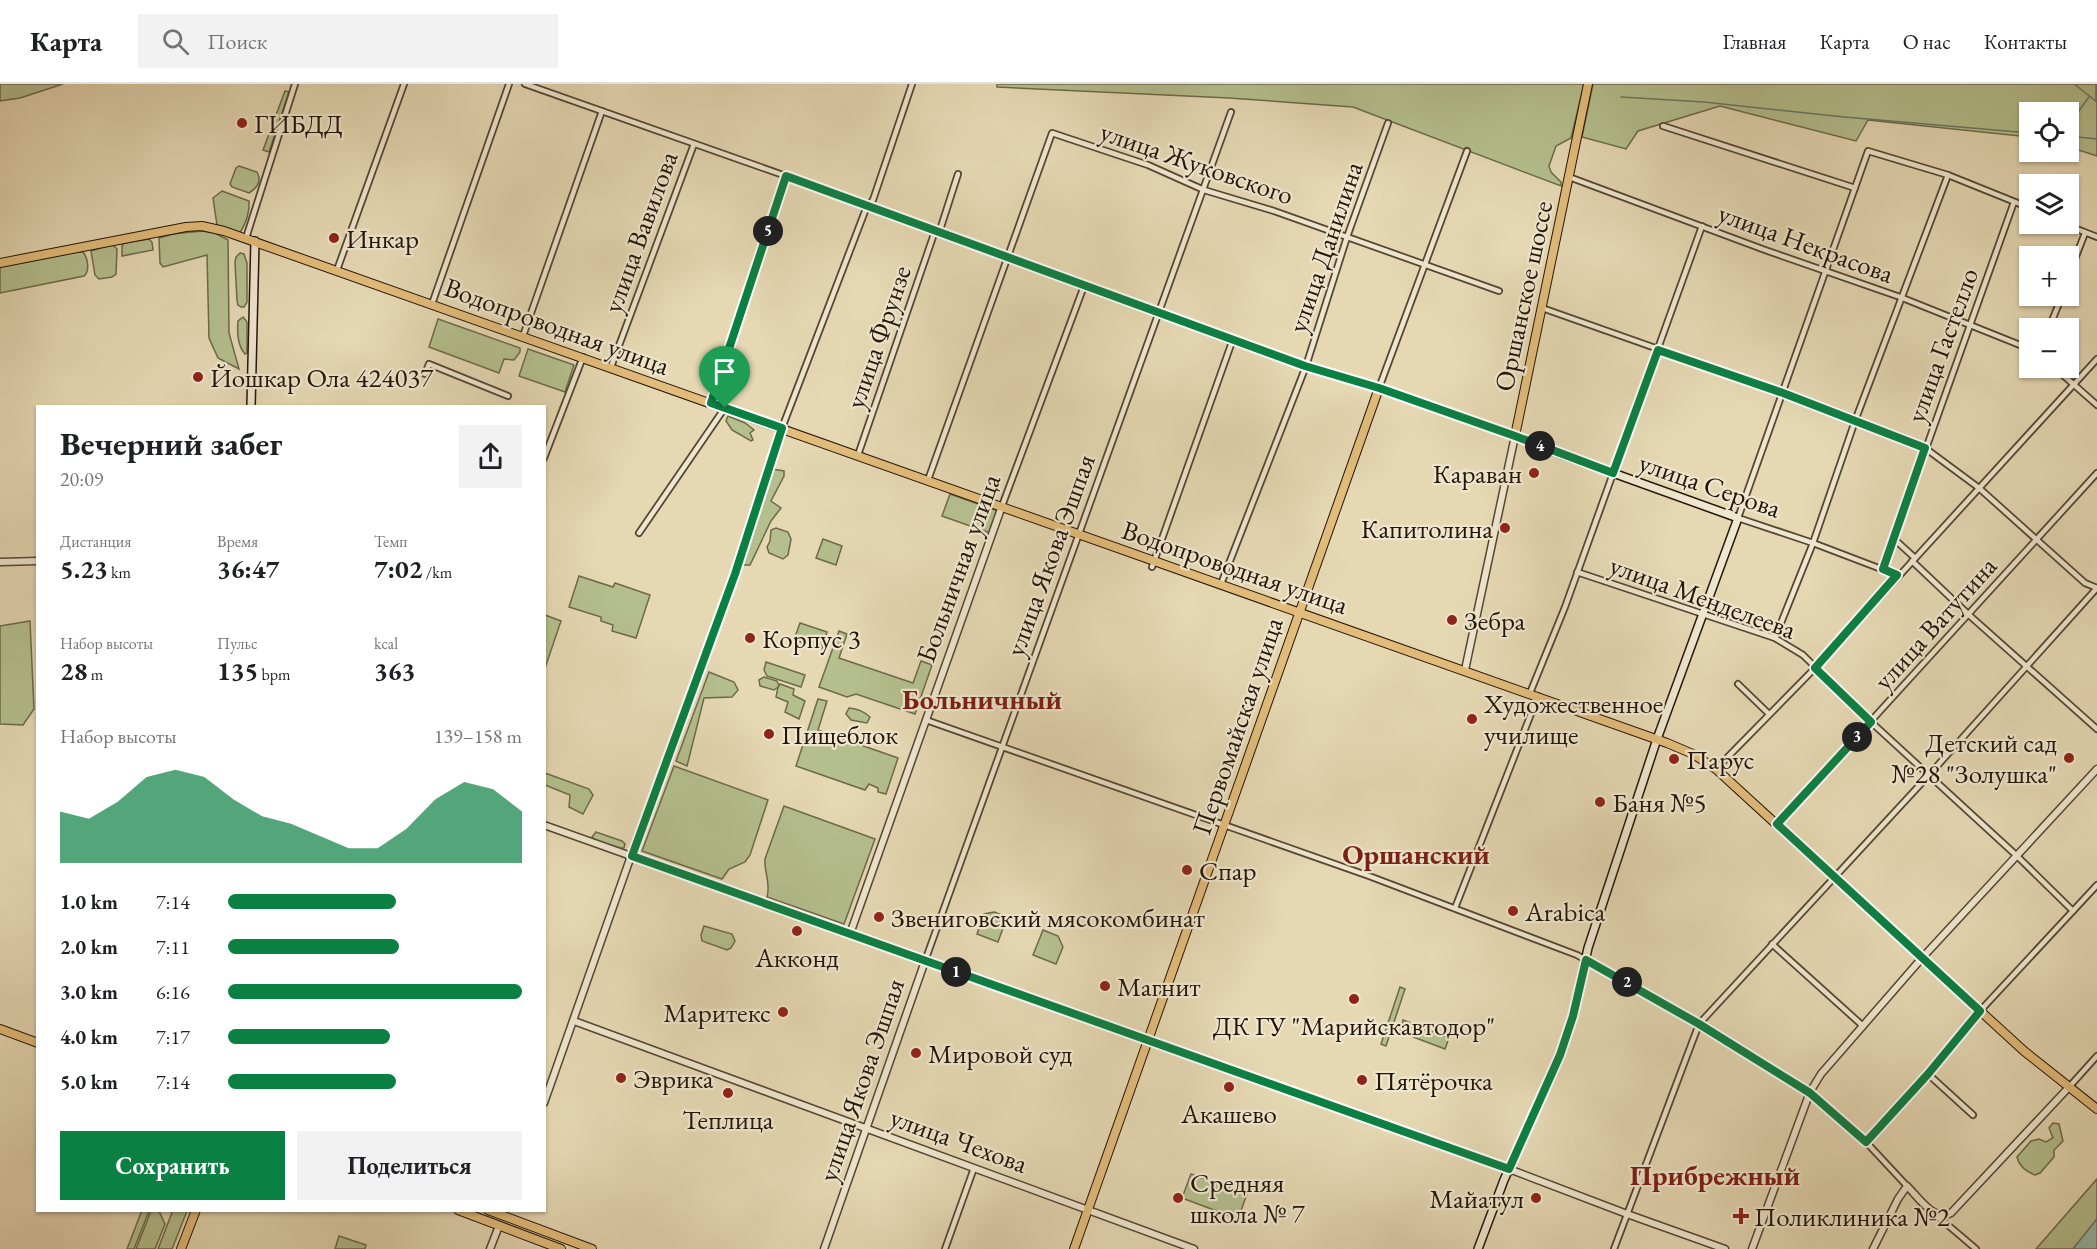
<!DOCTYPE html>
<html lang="ru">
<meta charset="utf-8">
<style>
body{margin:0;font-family:"EB Garamond",serif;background:#f2f2f2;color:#202124;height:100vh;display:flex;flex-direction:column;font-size:22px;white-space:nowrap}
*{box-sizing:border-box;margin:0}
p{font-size:20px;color:#757577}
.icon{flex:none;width:33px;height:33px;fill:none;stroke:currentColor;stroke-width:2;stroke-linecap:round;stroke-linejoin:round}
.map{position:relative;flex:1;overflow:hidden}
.details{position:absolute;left:36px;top:321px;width:510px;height:807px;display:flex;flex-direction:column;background:#fff;border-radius:0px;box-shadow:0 2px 4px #0004}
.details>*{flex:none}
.tools{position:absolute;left:2019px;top:18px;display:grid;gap:12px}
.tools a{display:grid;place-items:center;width:60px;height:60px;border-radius:0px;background:#fff;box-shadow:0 2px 4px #0004;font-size:30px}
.pin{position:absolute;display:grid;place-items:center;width:51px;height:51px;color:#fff;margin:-62px -26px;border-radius:50% 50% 50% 0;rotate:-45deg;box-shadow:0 0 6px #0007}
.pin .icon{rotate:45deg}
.km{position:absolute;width:30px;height:30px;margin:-15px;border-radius:50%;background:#222;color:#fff;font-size:16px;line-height:30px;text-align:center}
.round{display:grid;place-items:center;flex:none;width:63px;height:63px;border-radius:0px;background:#f2f2f2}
.overview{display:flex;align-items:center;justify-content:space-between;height:102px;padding:0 24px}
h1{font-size:33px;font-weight:700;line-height:45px}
.stats{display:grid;grid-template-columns:repeat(3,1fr);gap:9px;height:102px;padding:6px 24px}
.stats div{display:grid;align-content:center}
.stats b{font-size:26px;font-weight:700}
.stats small{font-size:16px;font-weight:400}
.stats p{font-size:16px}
.chart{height:168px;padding:12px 24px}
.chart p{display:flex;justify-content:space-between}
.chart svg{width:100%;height:108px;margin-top:6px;fill:#0b8043;opacity:.7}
.cta{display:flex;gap:12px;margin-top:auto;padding:12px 24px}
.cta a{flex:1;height:69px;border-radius:0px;background:#0b8043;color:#fff;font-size:24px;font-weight:700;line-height:69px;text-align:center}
.cta a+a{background:#f2f2f2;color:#202124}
ul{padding:0 24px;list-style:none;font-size:20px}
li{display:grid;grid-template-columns:96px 72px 1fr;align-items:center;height:45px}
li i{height:15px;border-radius:8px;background:#0b8043}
header{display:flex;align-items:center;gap:36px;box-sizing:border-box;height:84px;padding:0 30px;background:#fff;border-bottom:2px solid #e0e0e0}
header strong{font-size:28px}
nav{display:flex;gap:33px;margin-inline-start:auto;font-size:21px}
.search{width:420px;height:54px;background:#f2f2f2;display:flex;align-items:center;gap:15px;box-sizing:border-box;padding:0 21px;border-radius:0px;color:#757577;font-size:22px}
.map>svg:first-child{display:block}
.green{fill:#b4bf8d;stroke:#6c6a4a;stroke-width:1.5}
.water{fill:#97bba8;stroke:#697968;stroke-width:1.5}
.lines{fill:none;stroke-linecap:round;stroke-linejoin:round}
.stream{stroke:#697968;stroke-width:1.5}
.minor-casing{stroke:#544633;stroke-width:8}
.tertiary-casing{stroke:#544633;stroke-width:9}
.secondary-casing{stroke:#241508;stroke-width:10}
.primary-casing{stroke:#241508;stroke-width:10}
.minor{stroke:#eee6ce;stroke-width:4.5}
.tertiary{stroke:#eee6ce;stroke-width:6}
.secondary{stroke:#eee6ce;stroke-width:7}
.primary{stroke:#e2bc7a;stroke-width:8}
.route-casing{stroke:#fff;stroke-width:12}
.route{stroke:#0b8043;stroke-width:8}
.poi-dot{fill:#8f2418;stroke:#eee6ce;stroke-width:2}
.labels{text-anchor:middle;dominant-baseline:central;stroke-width:4.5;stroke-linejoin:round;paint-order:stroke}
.poi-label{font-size:27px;fill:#241508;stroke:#eee6ce;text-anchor:start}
.street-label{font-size:27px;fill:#241508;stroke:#eee6ce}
.neighbourhood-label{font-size:28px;font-weight:bold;fill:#7a1f14;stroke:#eee6ce}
</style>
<header>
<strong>Карта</strong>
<div class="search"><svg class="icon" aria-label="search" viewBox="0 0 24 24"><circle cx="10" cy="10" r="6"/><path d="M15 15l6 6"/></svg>Поиск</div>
<nav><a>Главная</a><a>Карта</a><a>О нас</a><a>Контакты</a></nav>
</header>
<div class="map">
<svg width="2097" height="1165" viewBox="0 0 2097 1165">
<rect width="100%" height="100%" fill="#e5d8b3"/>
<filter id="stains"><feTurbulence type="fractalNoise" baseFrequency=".00333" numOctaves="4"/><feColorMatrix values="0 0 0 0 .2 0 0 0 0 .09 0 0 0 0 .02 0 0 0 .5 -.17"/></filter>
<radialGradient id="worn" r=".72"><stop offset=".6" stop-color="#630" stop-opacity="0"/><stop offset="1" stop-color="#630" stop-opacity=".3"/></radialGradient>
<g class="green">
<path d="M 0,0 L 63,0 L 20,14 L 0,17 Z"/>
<path d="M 997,0 L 1584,0 L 1571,54 L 1556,62 L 1549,82 L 1551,88 L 1561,98 L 1561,102 L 1353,23 L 1229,14 L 997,3 Z"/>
<path d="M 1593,0 L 2097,0 L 2097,72 L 2069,63 L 2068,28 L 2030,28 L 2029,53 L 1868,36 L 1856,57 L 1720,22 L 1638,47 L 1626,65 L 1582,53 Z"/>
<path d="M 285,7 L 289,8 L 269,68 L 263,66 Z"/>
<path d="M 239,82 L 257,88 C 262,97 257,104 249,109 L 232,103 L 230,100 L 236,84 Z"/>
<path d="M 222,107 L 249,117 C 250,129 246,139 240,149 L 217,141 L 213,114 Z"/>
<path d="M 202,147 L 215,149 L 228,156 L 229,249 L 239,285 L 218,274 L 209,254 L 207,171 L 163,183 L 160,179 L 159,154 L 173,150 Z"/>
<path d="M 149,155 L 152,158 L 153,166 L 122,172 L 122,162 L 124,159 Z"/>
<path d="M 110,161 L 113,161 L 117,165 L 116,190 L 112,193 L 99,195 L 95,191 L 91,167 Z"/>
<path d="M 77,168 L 83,168 C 88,174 90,187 84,192 L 0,209 L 0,183 Z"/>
<path d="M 240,169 L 244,170 L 247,179 L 247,218 L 244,223 L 241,223 L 238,221 L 237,217 L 235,178 L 236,173 Z"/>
<path d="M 243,233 L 247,238 L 247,269 L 245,270 C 237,261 237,248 238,237 Z"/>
<path d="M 438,235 L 520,264 L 520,268 L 514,276 L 504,275 L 499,289 L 429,263 Z"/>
<path d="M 528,265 L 574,281 L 565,308 L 519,292 Z"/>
<path d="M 728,332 L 745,339 L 754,346 L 750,349 L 753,356 L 751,357 L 732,346 L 726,337 Z"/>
<path d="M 772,385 L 784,387 L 784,392 L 771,417 L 781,424 L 771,437 L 750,481 L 741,481 Z"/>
<path d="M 950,410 L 998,427 L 990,449 L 942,432 Z"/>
<path d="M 776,444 L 788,448 L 791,455 L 788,471 L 783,475 L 769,469 L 767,463 L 770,457 L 771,446 Z"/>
<path d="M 823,455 L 842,462 L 836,481 L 816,474 Z"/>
<path d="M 579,492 L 613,503 L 615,499 L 650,511 L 636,554 L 612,547 L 613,541 L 601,537 L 601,533 L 569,523 Z"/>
<path d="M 545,531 L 561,537 L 545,584 L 544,531 Z"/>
<path d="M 30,537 L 34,625 L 23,641 L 0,640 L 0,542 Z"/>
<path d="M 800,539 L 827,548 L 822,565 L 794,556 Z"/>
<path d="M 839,547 L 847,550 L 839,574 L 913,599 L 921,577 L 932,581 L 915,630 L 856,610 L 847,613 L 819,603 Z"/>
<path d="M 766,578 L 805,591 L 801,603 L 767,592 L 764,586 Z"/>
<path d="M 709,588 L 734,598 L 738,606 L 732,613 L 704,614 L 687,682 L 676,677 Z"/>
<path d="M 764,593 L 777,597 L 779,602 L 780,600 L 794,605 L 793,611 L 805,617 L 799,635 L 785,628 L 788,618 L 776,613 L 778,603 L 774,606 L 760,602 L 759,596 Z"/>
<path d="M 818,615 L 827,617 L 818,646 L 898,674 L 886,710 L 878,708 L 878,704 L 869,700 L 865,706 L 796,682 Z"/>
<path d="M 849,624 C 858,625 863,627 870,633 L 867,639 L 851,636 L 846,630 Z"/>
<path d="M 674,682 L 768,716 L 750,771 L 745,778 L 729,785 L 722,795 L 642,767 Z"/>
<path d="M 545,689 L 589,705 L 593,711 L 583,730 L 569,723 L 570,711 L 545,701 Z"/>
<path d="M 784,722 L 875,755 L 844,840 L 767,813 C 771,799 764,789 765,775 Z"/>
<path d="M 596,748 L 622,757 L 625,760 L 624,764 L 620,764 L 595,756 L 592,753 Z"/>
<path d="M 994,828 L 1007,833 L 998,858 L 977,850 L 984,830 Z"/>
<path d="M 704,842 L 732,850 L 735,857 L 731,864 L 727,866 L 702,857 L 701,851 Z"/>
<path d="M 1043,846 L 1058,852 L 1063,863 L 1056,880 L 1033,871 Z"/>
<path d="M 1400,903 L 1405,905 L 1386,962 L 1381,960 Z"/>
<path d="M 1403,936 L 1449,954 L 1445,965 L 1400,948 Z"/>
<path d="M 2053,1039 L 2059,1040 L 2063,1057 L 2054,1066 L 2054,1073 L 2040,1089 L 2035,1091 C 2027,1088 2019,1082 2017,1073 L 2031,1057 L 2039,1055 L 2046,1058 L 2053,1054 L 2049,1044 Z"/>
<path d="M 1191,1090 L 1247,1110 L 1238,1135 L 1182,1114 Z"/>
<path d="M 2097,1095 L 2097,1135 L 2073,1165 L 2036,1165 Z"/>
<path d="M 142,1126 L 149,1127 L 134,1165 L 127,1165 Z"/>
<path d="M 173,1126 L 187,1127 L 172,1165 L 158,1165 Z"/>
<path d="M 151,1127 L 159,1127 L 165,1140 L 155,1165 L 136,1165 Z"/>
<path d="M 339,1152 L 366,1161 L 365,1165 L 335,1165 Z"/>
</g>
<path class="water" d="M 2097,1135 L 2097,1165 L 2073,1165 Z"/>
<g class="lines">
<g class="stream">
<path d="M 2074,0 L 2097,18"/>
<path d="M 2096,0 L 2096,17"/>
<path d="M 1621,13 L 1704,18 L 1844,33 L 2030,49"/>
<path d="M 2068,42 L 2089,13"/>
<path d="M 2068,52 L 2097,55"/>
</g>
<g class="minor-casing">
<g id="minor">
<path d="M 525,0 L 786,92 L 1306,282 L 1379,304 L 1467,67"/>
<path d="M 1663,42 L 1855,104"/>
<path d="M 1569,93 L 1765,166 L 1900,213 L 2030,265"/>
<path d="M 2064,140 L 2097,153"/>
<path d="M 939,149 L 958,90"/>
<path d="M 246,154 L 295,0"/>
<path d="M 337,186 L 404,0"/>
<path d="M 2068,193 L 2085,149"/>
<path d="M 432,220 L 509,0"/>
<path d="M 1542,224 L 1783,309 L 1925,364 L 1979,404 L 2085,499 L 2097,504"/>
<path d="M 2049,244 L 2062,212"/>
<path d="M 523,252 L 602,27"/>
<path d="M 611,283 L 694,60"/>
<path d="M 2055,284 L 2097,321"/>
<path d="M 425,290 L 429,280 L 508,312"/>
<path d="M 711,319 L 786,92"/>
<path d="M 782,344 L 867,122 L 873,116 L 912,0"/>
<path d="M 858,371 L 935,147"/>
<path d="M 544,374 L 583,273"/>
<path d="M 928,396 L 1052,49 L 1148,81 L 1204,106 L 1274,127 L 1499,207"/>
<path d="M 1002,422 L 1084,202"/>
<path d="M 639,449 L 724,325"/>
<path d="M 1893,454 L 1915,474"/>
<path d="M 1912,477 L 1969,531 L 2097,645"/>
<path d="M 1152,483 L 1233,255"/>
<path d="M 1883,485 L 2014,118"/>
<path d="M 1577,488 L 1775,554 L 1803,571 L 1871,638 L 2017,772 L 2073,827"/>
<path d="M 1897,491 L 1813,459 L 1738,434 L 1868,67 L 1948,91 L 2030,124"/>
<path d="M 1221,500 L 1306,282 L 1347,153 L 1388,39"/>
<path d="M 1775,554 L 1813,459 L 1855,337 L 1948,91"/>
<path d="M 1738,600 L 1769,630"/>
<path d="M 1530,609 L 1565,523 L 1702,142"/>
<path d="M 926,636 L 1369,792 L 1577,871 L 1699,940 L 1810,1009 L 1866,1058 L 1907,1102"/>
<path d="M 1716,685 L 1815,584 L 2097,275"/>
<path d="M 1777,740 L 2097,389"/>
<path d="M 1455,824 L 1538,612"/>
<path d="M 1772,860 L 1863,942"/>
<path d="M 925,877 L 1231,28"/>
<path d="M 1928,990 L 1973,1031"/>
<path d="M 2070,1002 L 2097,972"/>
<path d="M 1866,1058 L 1928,990 L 1980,927 L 2097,801"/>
<path d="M 1936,1131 L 1976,1165"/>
<path d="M 945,1165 L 974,1084"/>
<path d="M 1614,1165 L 1699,940 L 1929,691 L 2097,504"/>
</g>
</g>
<g class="tertiary-casing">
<g id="tertiary">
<path d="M 0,478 L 38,477"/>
<path d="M 1465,586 L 1515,352"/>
<path d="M 544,741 L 1509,1085 L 1627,1130 L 1725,1165"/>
<path d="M 850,850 L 1002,422"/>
<path d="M 574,937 L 1194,1165"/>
<path d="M 544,1019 L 631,772 L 735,490 L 782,344"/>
<path d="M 490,1165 L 499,1142"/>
<path d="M 824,1165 L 925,877"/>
<path d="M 1752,1165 L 1810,1008 L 1821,990 L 1922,874 L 2097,685"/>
<path d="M 1873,1165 L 1898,1115 L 1907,1102 C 1919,1114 1934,1138 1951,1129 L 2070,1002"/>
</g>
</g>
<g class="secondary-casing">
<g id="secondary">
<path d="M 251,322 L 255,157"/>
<path d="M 1478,1165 L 1504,1096 L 1560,971 L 1573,932 L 1588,864 L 1657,655 L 1738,434 L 1563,371 L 1515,352"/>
</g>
</g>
<g class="primary-casing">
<g id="primary">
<path d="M 0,179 L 186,143 L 202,142 L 224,147 L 1667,659 L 1693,670 L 1716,685 L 2024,967 L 2097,1025"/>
<path d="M 0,945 L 38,959"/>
<path d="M 458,1126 L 561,1165"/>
<path d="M 488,1126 L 592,1165"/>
<path d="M 181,1165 L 196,1126"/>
<path d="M 1074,1165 L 1379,304 L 1515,352 L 1588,0"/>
</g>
</g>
<use href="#minor" class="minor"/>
<use href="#tertiary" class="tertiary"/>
<use href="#secondary" class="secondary"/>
<use href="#primary" class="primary"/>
</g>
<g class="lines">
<g class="route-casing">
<path id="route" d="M 786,92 L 1305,282 L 1379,304 L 1515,352 L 1613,389 L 1658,266 L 1783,309 L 1925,364 L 1883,485 L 1897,491 L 1815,584 L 1871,638 L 1777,740 L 1980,927 L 1928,990 L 1866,1058 L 1810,1009 L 1699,940 L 1586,876 L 1573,932 L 1560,971 L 1509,1085 L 632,772 L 735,490 L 782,344 L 711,319 Z"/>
</g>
<use href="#route" class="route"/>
</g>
<g class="poi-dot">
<circle cx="242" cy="39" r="6"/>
<circle cx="334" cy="154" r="6"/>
<circle cx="198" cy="293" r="6"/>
<circle cx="1534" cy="389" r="6"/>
<circle cx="1505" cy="444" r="6"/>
<circle cx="1452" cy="536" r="6"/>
<circle cx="750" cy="554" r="6"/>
<circle cx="1472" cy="635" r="6"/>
<circle cx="769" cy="650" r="6"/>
<circle cx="2069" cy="674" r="6"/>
<circle cx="1674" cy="675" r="6"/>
<circle cx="1600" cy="718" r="6"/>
<circle cx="1187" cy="786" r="6"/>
<circle cx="1513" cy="827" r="6"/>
<circle cx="879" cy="833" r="6"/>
<circle cx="797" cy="847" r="6"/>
<circle cx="1105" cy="902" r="6"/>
<circle cx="1354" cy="915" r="6"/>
<circle cx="783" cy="928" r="6"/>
<circle cx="916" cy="969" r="6"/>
<circle cx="621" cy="994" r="6"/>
<circle cx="1362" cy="996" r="6"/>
<circle cx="1229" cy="1003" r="6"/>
<circle cx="728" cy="1009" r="6"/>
<circle cx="1178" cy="1114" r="6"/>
<circle cx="1536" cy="1114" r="6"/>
<path d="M1738 1123h6v6h6v6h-6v6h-6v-6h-6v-6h6z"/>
</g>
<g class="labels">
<g class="poi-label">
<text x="254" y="39">ГИБДД</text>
<text x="346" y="154">Инкар</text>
<text x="210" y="293">Йошкар Ола 424037</text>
<text x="1522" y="389" text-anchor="end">Караван</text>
<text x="1493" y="444" text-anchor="end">Капитолина</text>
<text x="1464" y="536">Зебра</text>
<text x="762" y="554">Корпус 3</text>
<text x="1484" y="619">Художественное<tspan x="1484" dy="31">училище</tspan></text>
<text x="781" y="650">Пищеблок</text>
<text x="2057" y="658" text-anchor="end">Детский сад<tspan x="2057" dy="31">№28 "Золушка"</tspan></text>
<text x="1686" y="675">Парус</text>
<text x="1612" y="718">Баня №5</text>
<text x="1199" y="786">Спар</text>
<text x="1525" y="827">Arabica</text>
<text x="891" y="833">Звениговский мясокомбинат</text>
<text x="797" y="873" text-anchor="middle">Акконд</text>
<text x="1117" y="902">Магнит</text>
<text x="771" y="928" text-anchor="end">Маритекс</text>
<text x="1354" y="941" text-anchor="middle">ДК ГУ "Марийскавтодор"</text>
<text x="928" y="969">Мировой суд</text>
<text x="633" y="994">Эврика</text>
<text x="1374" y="996">Пятёрочка</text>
<text x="1229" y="1029" text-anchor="middle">Акашево</text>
<text x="728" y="1035" text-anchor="middle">Теплица</text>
<text x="1190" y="1098">Средняя<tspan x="1190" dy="31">школа № 7</tspan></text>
<text x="1524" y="1114" text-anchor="end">Майатул</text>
<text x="1754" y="1132">Поликлиника №2</text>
</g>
<g class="street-label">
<text transform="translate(1197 79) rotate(19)">улица Жуковского</text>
<text transform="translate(640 148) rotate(-70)">улица Вавилова</text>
<text transform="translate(1806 159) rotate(20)">улица Некрасова</text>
<text transform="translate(1325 163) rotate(-71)">улица Данилина</text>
<text transform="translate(1523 212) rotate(-78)">Оршанское шоссе</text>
<text transform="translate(557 242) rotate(20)">Водопроводная улица</text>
<text transform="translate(878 253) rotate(-71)">улица Фрунзе</text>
<text transform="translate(1942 261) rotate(-70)">улица Гастелло</text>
<text transform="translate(1710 401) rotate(19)">улица Серова</text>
<text transform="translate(1050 471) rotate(-70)">улица Якова Эшпая</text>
<text transform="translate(1235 483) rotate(19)">Водопроводная улица</text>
<text transform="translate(958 484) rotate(-70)">Больничная улица</text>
<text transform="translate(1703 513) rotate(20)">улица Менделеева</text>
<text transform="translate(1935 539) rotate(-48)">улица Ватутина</text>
<text transform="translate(1237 642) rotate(-71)">Первомайская улица</text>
<text transform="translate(861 996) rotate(-71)">улица Якова Эшпая</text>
<text transform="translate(959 1056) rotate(20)">улица Чехова</text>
</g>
<g class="neighbourhood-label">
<text x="982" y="615">Больничный</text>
<text x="1416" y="770">Оршанский</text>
<text x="1715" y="1091">Прибрежный</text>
</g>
</g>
<rect width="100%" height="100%" filter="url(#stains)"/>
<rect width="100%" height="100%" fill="url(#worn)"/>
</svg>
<div class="tools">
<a><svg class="icon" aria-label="locate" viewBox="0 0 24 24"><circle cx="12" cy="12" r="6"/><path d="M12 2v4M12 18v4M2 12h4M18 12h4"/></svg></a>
<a><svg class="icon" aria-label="layers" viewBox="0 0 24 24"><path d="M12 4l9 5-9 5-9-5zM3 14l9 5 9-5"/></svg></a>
<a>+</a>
<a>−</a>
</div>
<div class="pin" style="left:725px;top:324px;background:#1e9e55"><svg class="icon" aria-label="arrive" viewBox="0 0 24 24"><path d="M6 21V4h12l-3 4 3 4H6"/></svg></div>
<b class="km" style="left:956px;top:888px">1</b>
<b class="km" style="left:1627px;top:898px">2</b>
<b class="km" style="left:1857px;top:653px">3</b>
<b class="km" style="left:1540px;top:362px">4</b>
<b class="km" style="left:768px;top:147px">5</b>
<section class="details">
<div class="overview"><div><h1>Вечерний забег</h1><p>20:09</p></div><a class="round"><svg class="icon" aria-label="share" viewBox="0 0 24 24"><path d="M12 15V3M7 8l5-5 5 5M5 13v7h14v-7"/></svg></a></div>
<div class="stats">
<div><p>Дистанция</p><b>5.23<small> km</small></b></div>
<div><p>Время</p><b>36:47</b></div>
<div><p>Темп</p><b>7:02<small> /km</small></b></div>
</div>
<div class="stats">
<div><p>Набор высоты</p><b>28<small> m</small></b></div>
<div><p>Пульс</p><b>135<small> bpm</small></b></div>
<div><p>kcal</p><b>363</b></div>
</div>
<div class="chart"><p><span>Набор высоты</span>139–158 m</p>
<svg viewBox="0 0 160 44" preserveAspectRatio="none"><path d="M0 44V23L10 26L20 19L30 9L40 6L50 9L60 18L70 25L80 28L90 33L100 38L110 38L120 30L130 18L140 11L150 14L160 23V44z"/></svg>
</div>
<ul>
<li><b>1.0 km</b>7:14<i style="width:57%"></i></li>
<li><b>2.0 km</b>7:11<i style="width:58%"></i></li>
<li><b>3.0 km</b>6:16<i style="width:100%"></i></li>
<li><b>4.0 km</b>7:17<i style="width:55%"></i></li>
<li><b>5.0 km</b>7:14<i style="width:57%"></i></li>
</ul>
<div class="cta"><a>Сохранить</a><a>Поделиться</a></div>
</section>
</div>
